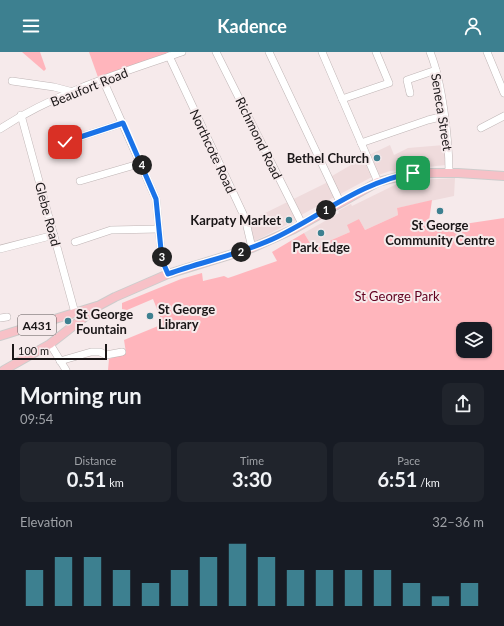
<!DOCTYPE html>
<meta charset="utf-8">
<style>
body{margin:0;font-family:Lato,sans-serif;background:#20242c;color:#f1f3f6;height:100vh;display:flex;flex-direction:column;font-size:15px;white-space:nowrap}
*{box-sizing:border-box;margin:0}
p{font-size:13px;color:#9ea1a6}
.icon{flex:none;width:22px;height:22px;fill:none;stroke:currentColor;stroke-width:2;stroke-linecap:round;stroke-linejoin:round}
.map{position:relative;height:318px;overflow:hidden}
.panel{display:flex;flex-direction:column;background:#171b24;flex:1}
.panel>*{flex:none}
.fabs{position:absolute;left:456px;top:270px;display:grid;gap:8px}
.fabs a{display:grid;place-items:center;width:36px;height:36px;border-radius:8px;background:#171b24;box-shadow:0 1px 3px #0004;font-size:20px}
.scale{position:absolute;left:12px;bottom:10px;width:95px;box-sizing:border-box;padding-left:4px;border:2px solid #1b1718;border-top:0;font-size:11px;line-height:14px;white-space:nowrap;color:#1b1718;-webkit-text-stroke:3px #f6eaeb;paint-order:stroke}
.pin{position:absolute;display:grid;place-items:center;width:34px;height:34px;color:#fff;margin:-17px;border-radius:8px;box-shadow:0 2px 6px #0006}
.km{position:absolute;width:20px;height:20px;margin:-10px;border-radius:50%;background:#222;color:#fff;font-size:11px;line-height:20px;text-align:center}
.round{display:grid;place-items:center;flex:none;width:42px;height:42px;border-radius:8px;background:#20242c}
.headline{display:flex;align-items:center;justify-content:space-between;height:68px;padding:0 20px}
h1{font-size:22px;font-weight:700;line-height:30px}
.stats{display:grid;grid-template-columns:repeat(3,1fr);gap:6px;height:68px;padding:4px 20px}
.stats div{display:grid;align-content:center;border-radius:8px;background:#20242c;text-align:center}
.stats b{font-size:20px;font-weight:700}
.stats small{font-size:11px;font-weight:400}
.stats p{font-size:11px}
.chart{height:112px;padding:8px 20px}
.chart p{display:flex;justify-content:space-between}
.chart svg{width:100%;height:72px;margin-top:4px;stroke:#3d8090;stroke-width:6}
header{display:flex;justify-content:space-between;align-items:center;height:52px;padding:0 20px;background:#3d8090;color:#fff;font-size:18px;font-weight:700}
.map>svg:first-child{display:block}
.built{fill:#efdbdc}
.green{fill:#ffb5bc;fill-rule:evenodd}
.lines{fill:none;stroke-linecap:round;stroke-linejoin:round}
.minor-casing{stroke:#bfb5b5;stroke-width:8}
.major-casing{stroke:#cdcccc;stroke-width:10}
.minor{stroke:#fff;stroke-width:7}
.major{stroke:#f7c1c7;stroke-width:8}
.route-casing{stroke:#fff;stroke-width:8}
.route{stroke:#1a73e8;stroke-width:5}
.poi-dot{fill:#3d8090;stroke:#f6eaeb;stroke-width:1.5}
.labels{text-anchor:middle;dominant-baseline:central;stroke-width:4;stroke-linejoin:round;paint-order:stroke}
.shield{fill:#f6eaeb;stroke:#5d5657;stroke-width:1}
.shield-label{font-size:12px;font-weight:bold;fill:#1b1718}
.street-label{font-size:13px;fill:#1b1718;stroke:#f6eaeb}
.poi-label{font-size:13px;font-weight:bold;fill:#1b1718;stroke:#f6eaeb;text-anchor:end}
.park-label{font-size:13px;fill:#610120;stroke:#f6eaeb}
</style>
<header><svg class="icon" aria-label="menu" viewBox="0 0 24 24"><path d="M4 6h16M4 12h16M4 18h16"/></svg>Kadence<svg class="icon" aria-label="person" viewBox="0 0 24 24"><circle cx="12" cy="8" r="4"/><path d="M4 21q1-7 8-7t8 7"/></svg></header>
<div class="map">
<svg width="504" height="318" viewBox="0 0 504 318">
<rect width="100%" height="100%" fill="#f6eaeb"/>
<g class="built">
<path d="M 390,93 L 394,103 L 408,96 L 444,93 L 446,113 L 390,119 L 370,126 L 303,162 L 296,168 L 253,190 L 249,169 L 326,131 L 332,124 L 363,106 Z"/>
<path d="M 455,126 L 454,144 L 397,156 L 398,163 L 365,178 L 359,167 L 350,180 L 313,196 L 304,181 L 339,161 L 338,159 L 351,152 L 352,154 L 403,129 Z"/>
</g>
<g class="green">
<path d="M 22,0 L 40,0 L 46,17 L 44,19 Z"/>
<path d="M 89,0 L 170,0 L 99,28 Z"/>
<path d="M 432,148 L 429,169 L 464,172 L 504,166 L 504,318 L 108,318 L 109,307 L 126,301 L 124,288 L 163,272 L 153,247 L 127,258 L 122,257 L 122,251 L 181,227 L 202,221 L 203,229 L 224,224 L 228,226 L 234,224 L 277,209 L 272,200 L 304,181 L 313,196 L 350,180 L 347,173 L 359,167 L 365,178 L 398,163 L 397,156 ZM 463,277 L 485,277 L 485,299 L 463,299 Z"/>
</g>
<g class="lines">
<g class="minor-casing">
<g id="minor">
<path d="M 216,0 L 302,172"/>
<path d="M 269,0 L 340,150"/>
<path d="M 322,0 L 378,130"/>
<path d="M 430,0 C 442,29 449,88 449,120"/>
<path d="M 487,0 L 504,41"/>
<path d="M 169,4 L 245,166 L 252,196"/>
<path d="M 103,28 L 156,147 L 162,208 L 168,222"/>
<path d="M 12,29 L 54,35 L 73,40"/>
<path d="M 410,41 L 407,28 L 436,18"/>
<path d="M 342,47 L 389,31 L 376,0"/>
<path d="M 21,63 L 75,261"/>
<path d="M 481,76 L 504,64"/>
<path d="M 0,77 C 55,41 120,21 182,0"/>
<path d="M 65,90 L 123,71"/>
<path d="M 361,91 L 428,68 L 444,64"/>
<path d="M 80,129 L 142,111"/>
<path d="M 75,190 L 111,178 L 159,177"/>
<path d="M 0,197 L 54,183"/>
<path d="M 0,266 L 7,265"/>
<path d="M 50,292 L 66,318"/>
<path d="M 60,309 L 91,300 L 100,300 L 106,303 L 122,300"/>
</g>
</g>
<g class="major-casing">
<g id="major">
<path d="M 0,284 L 97,254"/>
<path d="M 4,318 L 50,292 L 100,253 L 115,245 L 168,222 L 252,196 L 294,177 L 378,130 L 413,121 L 458,121 L 504,124"/>
</g>
</g>
<use href="#minor" class="minor"/>
<use href="#major" class="major"/>
</g>
<g class="lines">
<g class="route-casing">
<path id="route" d="M 65,90 L 123,71 L 156,147 L 162,208 L 168,222 C 204,209 242,202 277,185 C 322,163 363,129 413,121"/>
</g>
<use href="#route" class="route"/>
</g>
<g class="poi-dot">
<circle cx="377" cy="106" r="4"/>
<circle cx="440" cy="159" r="4"/>
<circle cx="289" cy="168" r="4"/>
<circle cx="321" cy="181" r="4"/>
<circle cx="150" cy="264" r="4"/>
<circle cx="68" cy="269" r="4"/>
</g>
<g class="labels">
<rect class="shield" x="18" y="263" width="38" height="20" rx="3"/>
<g class="shield-label">
<text x="37" y="273">A431</text>
</g>
<g class="street-label">
<text transform="translate(89 35) rotate(-22)">Beaufort Road</text>
<text transform="translate(442 60) rotate(81)">Seneca Street</text>
<text transform="translate(259 86) rotate(64)">Richmond Road</text>
<text transform="translate(213 99) rotate(65)">Northcote Road</text>
<text transform="translate(48 162) rotate(75)">Glebe Road</text>
</g>
<g class="poi-label">
<text x="369" y="106">Bethel Church</text>
<text x="281" y="168">Karpaty Market</text>
<text x="440" y="173" text-anchor="middle">St George<tspan x="440" dy="15">Community Centre</tspan></text>
<text x="321" y="195" text-anchor="middle">Park Edge</text>
<text x="158" y="257" text-anchor="start">St George<tspan x="158" dy="15">Library</tspan></text>
<text x="76" y="262" text-anchor="start">St George<tspan x="76" dy="15">Fountain</tspan></text>
</g>
<g class="park-label">
<text x="397" y="244">St George Park</text>
</g>
</g>
</svg>
<div class="fabs">
<a><svg class="icon" aria-label="layers" viewBox="0 0 24 24"><path d="M12 4l9 5-9 5-9-5zM3 14l9 5 9-5"/></svg></a>
</div>
<div class="scale">100 m</div>
<div class="pin" style="left:413px;top:121px;background:#1e9e55"><svg class="icon" aria-label="arrive" viewBox="0 0 24 24"><path d="M6 21V4h12l-3 4 3 4H6"/></svg></div>
<div class="pin" style="left:65px;top:90px;background:#d93025"><svg class="icon" aria-label="check" viewBox="0 0 24 24"><path d="M5 12l5 5 9-10"/></svg></div>
<b class="km" style="left:326px;top:158px">1</b>
<b class="km" style="left:241px;top:200px">2</b>
<b class="km" style="left:162px;top:205px">3</b>
<b class="km" style="left:142px;top:113px">4</b>
</div>
<section class="panel">
<div class="headline"><div><h1>Morning run</h1><p>09:54</p></div><a class="round"><svg class="icon" aria-label="share" viewBox="0 0 24 24"><path d="M12 15V3M7 8l5-5 5 5M5 13v7h14v-7"/></svg></a></div>
<div class="stats">
<div><p>Distance</p><b>0.51<small> km</small></b></div>
<div><p>Time</p><b>3:30</b></div>
<div><p>Pace</p><b>6:51<small> /km</small></b></div>
</div>
<div class="chart"><p><span>Elevation</span>32–36 m</p>
<svg viewBox="0 0 160 44" preserveAspectRatio="none"><path d="M5 44V22M15 44V14M25 44V14M35 44V22M45 44V30M55 44V22M65 44V14M75 44V6M85 44V14M95 44V22M105 44V22M115 44V22M125 44V22M135 44V30M145 44V38M155 44V30"/></svg>
</div>
</section>
